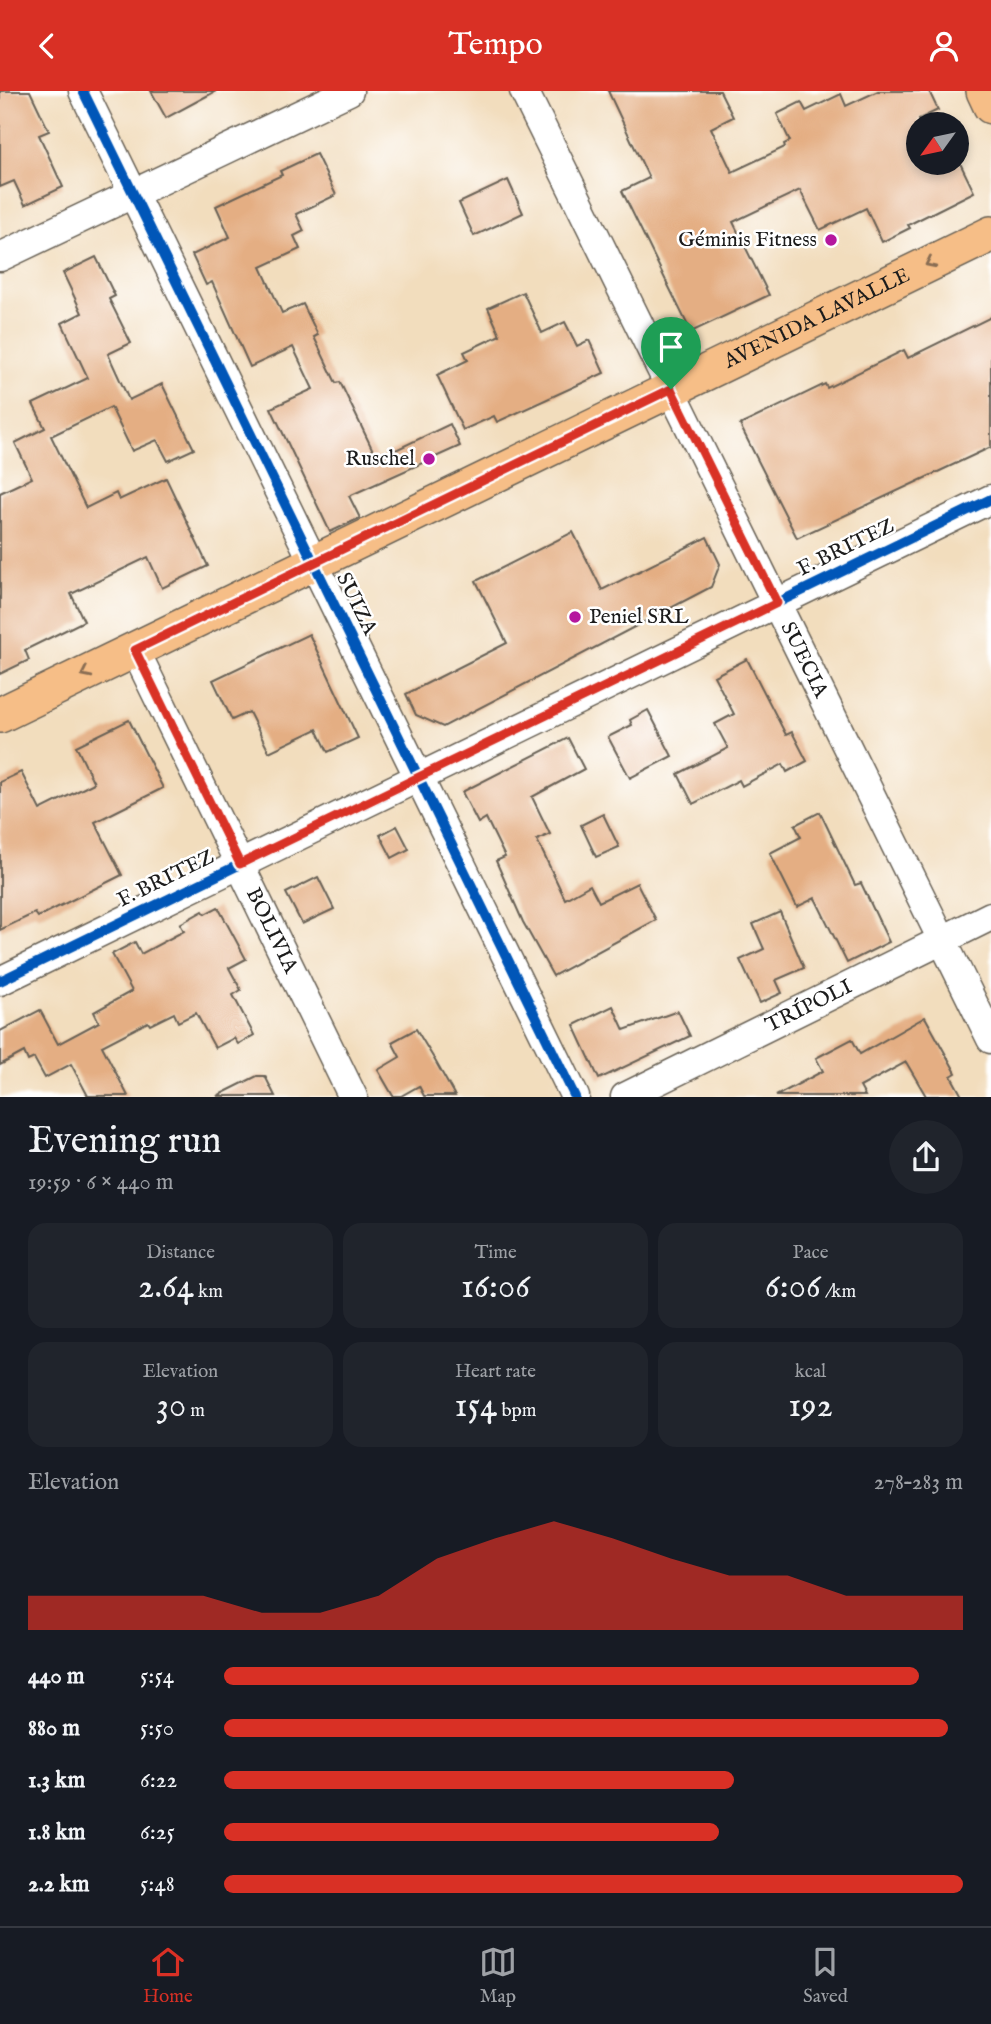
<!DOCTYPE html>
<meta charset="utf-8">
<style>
body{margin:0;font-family:"IM FELL English",serif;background:#20242c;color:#f1f3f6;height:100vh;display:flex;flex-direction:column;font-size:26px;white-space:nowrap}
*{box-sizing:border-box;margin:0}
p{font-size:23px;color:#9ea1a6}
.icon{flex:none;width:38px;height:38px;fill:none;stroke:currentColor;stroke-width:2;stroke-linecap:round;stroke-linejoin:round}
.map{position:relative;height:1006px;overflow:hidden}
.details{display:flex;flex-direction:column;background:#171b24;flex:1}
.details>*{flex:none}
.needle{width:46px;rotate:237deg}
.fabs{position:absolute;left:906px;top:21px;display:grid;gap:14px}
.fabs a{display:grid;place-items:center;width:63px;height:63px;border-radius:50%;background:#171b24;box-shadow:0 4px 10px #0003;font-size:35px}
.pin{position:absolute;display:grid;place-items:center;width:60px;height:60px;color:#fff;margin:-72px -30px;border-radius:50% 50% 50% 0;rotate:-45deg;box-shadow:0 0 7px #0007}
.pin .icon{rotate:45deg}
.round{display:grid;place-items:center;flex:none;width:74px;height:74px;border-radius:37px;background:#20242c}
.head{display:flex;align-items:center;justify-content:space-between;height:119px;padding:0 28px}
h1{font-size:38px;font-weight:600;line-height:52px}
.stats{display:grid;grid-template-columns:repeat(3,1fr);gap:10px;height:119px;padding:7px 28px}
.stats div{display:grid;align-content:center;border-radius:18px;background:#20242c;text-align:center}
.stats b{font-size:35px;font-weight:600}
.stats small{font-size:19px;font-weight:400}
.stats p{font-size:19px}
.chart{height:196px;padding:14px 28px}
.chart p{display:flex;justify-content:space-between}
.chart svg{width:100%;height:126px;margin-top:7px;fill:#d93025;opacity:.7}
ul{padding:0 28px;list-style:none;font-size:23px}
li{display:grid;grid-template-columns:112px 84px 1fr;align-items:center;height:52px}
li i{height:18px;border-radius:9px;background:#d93025}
header{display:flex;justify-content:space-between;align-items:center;height:91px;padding:0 28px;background:#d93025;color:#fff;font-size:32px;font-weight:600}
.tab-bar{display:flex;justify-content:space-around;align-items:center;height:98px;border-top:2px solid #363941;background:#171b24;font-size:19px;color:#9ea1a6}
.tab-bar a{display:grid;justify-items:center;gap:4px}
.tab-bar .selected{color:#d93025}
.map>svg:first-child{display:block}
.building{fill:#e4ae83}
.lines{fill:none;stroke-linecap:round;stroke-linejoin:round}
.minor-casing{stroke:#676054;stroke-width:31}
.major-casing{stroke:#676054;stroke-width:38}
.minor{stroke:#fff;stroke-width:28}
.major{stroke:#f6be87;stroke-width:35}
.cycleway-casing{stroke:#fff;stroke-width:15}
.cycleway{stroke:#0057b8;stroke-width:10}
.oneway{stroke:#896d52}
.route-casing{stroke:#fff;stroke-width:14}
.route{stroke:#d93025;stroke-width:9}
.poi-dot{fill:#b5179e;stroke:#fff;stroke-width:2.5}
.labels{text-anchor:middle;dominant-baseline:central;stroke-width:5;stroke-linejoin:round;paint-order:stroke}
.poi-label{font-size:21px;fill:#1c1c1c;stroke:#fff;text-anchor:end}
.street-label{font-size:21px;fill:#1c1c1c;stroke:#fff}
</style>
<header><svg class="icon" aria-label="back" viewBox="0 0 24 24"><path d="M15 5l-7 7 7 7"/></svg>Tempo<svg class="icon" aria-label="person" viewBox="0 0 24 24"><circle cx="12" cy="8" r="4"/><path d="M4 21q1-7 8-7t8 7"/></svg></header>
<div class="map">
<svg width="991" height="1006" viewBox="0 0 991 1006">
<rect width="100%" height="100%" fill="#fff"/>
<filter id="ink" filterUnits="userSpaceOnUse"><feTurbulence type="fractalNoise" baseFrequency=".0143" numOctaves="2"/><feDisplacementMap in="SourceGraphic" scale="14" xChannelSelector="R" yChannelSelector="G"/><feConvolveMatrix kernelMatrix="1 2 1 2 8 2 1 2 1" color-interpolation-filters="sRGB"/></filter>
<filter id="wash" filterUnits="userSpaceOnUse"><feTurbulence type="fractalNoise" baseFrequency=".00686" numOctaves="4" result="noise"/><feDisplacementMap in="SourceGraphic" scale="28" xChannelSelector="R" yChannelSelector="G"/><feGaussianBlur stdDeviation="1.57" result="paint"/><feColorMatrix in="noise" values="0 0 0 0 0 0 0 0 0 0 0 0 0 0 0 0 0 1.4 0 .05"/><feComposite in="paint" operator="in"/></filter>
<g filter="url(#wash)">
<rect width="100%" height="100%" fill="#f2ddbd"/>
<g id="blocks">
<g class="building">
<path d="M 0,0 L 30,0 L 49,40 L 39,44 L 63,96 L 25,114 L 14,90 L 0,96 Z"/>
<path d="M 151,0 L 216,0 L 166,27 Z"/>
<path d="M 608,0 L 720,0 L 733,26 L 711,37 L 732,81 L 785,56 L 784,53 L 790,50 L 777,23 L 801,11 L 806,20 L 841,3 L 846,15 L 878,0 L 929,0 L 938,19 L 919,28 L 919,72 L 960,72 L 974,101 L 908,134 L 910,137 L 882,151 L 866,117 L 820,139 L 800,99 L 733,131 L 769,204 L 691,241 L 622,100 L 649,87 Z"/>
<path d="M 316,63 L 336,104 L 296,123 L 304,140 L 294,145 L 300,158 L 261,176 L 282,222 L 303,213 L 318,244 L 314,246 L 336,292 L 340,291 L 377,368 L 450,333 L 460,355 L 349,405 L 360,427 L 330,441 L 271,317 L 313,298 L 293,256 L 250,276 L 212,191 L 206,194 L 192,164 L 230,146 L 216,115 L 282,84 L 280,80 Z"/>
<path d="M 508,89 L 523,122 L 474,145 L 459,112 Z"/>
<path d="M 96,166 L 115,205 L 109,208 L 131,252 L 108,263 L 129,309 L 162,293 L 194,358 L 168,370 L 157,349 L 132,360 L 111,316 L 51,345 L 86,417 L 116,402 L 119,409 L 166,387 L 208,475 L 162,497 L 148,466 L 71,503 L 84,530 L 25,559 L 29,569 L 0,583 L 0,402 L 32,387 L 15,352 L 45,337 L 33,313 L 88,287 L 62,232 L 82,222 L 63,182 Z"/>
<path d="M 523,201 L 542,242 L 565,231 L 577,255 L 589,249 L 604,282 L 497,331 L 494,325 L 463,339 L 437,284 L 468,269 L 464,261 L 500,244 L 488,217 Z"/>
<path d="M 991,226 L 991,356 L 797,447 L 740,334 L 825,293 L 827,297 L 904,259 L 908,267 Z"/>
<path d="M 573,441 L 602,499 L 707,446 L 720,473 L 711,496 L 443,636 L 416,624 L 406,603 L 507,552 L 476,490 Z"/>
<path d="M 309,543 L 358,647 L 328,661 L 317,638 L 269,661 L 249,621 L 232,629 L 213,589 Z"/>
<path d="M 747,568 L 786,644 L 792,641 L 807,670 L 787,681 L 783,673 L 742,695 L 739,689 L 693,713 L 678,683 L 728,657 L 715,633 L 734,623 L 714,585 Z"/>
<path d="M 648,619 L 672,665 L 630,687 L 608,646 L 632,634 L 630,629 Z"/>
<path d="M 129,629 L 163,697 L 95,731 L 122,784 L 38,826 L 35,822 L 0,839 L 0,691 L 21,681 L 40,719 L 94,692 L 76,655 Z"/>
<path d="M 568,647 L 584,678 L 532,706 L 550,743 L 537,749 L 565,808 L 590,794 L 599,811 L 637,792 L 656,829 L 553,885 L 523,831 L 496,770 L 505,766 L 486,727 L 478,732 L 462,701 Z"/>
<path d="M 820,721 L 855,794 L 861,792 L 889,851 L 847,872 L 815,807 L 797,816 L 770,762 L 801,746 L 795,734 Z"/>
<path d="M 603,723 L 619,756 L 596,766 L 581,734 Z"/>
<path d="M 397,735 L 409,758 L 392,767 L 380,744 Z"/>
<path d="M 318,786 L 334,818 L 302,833 L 286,802 Z"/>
<path d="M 218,816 L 246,868 L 229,877 L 241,899 L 233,904 L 254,944 L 238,953 L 234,947 L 215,957 L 196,922 L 178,931 L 174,922 L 150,934 L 148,931 L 102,955 L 128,1005 L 88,1005 L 71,973 L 45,987 L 34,967 L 28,970 L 24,961 L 0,974 L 0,940 L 40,919 L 58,953 L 99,931 L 94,921 L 132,900 L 112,863 L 135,851 L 141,863 L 184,840 L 180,833 L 203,820 L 205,823 Z"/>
<path d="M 780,821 L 804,877 L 776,889 L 782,902 L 760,912 L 740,869 L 764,858 L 753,833 Z"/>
<path d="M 613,915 L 624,939 L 678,920 L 690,945 L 599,988 L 574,934 Z"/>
<path d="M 925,926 L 956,982 L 951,985 L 962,1005 L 926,1005 L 906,971 L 860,996 L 865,1005 L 776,1005 L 823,980 L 816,967 L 852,948 L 860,963 Z"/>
<path d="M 416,938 L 433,966 L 455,1005 L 424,1005 L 419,995 L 401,1005 L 393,1005 L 378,979 L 400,966 L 392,951 Z"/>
<path d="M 257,985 L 265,985 L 275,1005 L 217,1005 Z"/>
</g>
</g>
</g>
<g filter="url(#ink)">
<use href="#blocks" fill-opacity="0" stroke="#676054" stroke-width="2"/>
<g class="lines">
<g class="minor-casing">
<g id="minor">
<path d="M 83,0 L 575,1006"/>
<path id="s1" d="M 524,0 L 991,948"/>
<path d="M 0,166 L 349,0"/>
<path id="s2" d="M 135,559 L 353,1006"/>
<path d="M 0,890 L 991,408"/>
<path id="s3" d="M 625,1006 L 991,825"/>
</g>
</g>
<g class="major-casing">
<g id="major">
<path d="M 984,0 L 991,15"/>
<path id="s4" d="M 0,624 L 991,143"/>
</g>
</g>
<use href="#minor" class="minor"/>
<use href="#major" class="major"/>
<g class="cycleway-casing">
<g id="cycleway">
<path d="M 83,0 L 575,1006"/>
<path d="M 0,890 L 991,408"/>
</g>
</g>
<use href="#cycleway" class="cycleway"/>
</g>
<defs><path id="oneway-chevron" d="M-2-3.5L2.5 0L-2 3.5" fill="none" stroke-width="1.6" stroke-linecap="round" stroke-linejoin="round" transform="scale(1.75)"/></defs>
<g class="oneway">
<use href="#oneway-chevron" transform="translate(930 172) rotate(154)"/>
<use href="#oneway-chevron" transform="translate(86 582) rotate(154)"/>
</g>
</g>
<g class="lines" filter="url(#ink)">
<g class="route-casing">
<path id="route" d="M 671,298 L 777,512 L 240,773 L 135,559 Z"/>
</g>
<use href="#route" class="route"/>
</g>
<g class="poi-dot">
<circle cx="831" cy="149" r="7"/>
<circle cx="429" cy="368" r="7"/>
<circle cx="575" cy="526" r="7"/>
</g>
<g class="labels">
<g class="poi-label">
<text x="817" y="149">Géminis Fitness</text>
<text x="415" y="368">Ruschel</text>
<text x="589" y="526" text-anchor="start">Peniel SRL</text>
</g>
<g class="street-label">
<text stroke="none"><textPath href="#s4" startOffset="908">AVENIDA LAVALLE</textPath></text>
<text transform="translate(846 457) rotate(-26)">F. BRITEZ</text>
<text transform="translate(356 513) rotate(64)">SUIZA</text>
<text stroke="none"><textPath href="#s1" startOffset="634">SUECIA</textPath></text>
<text transform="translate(166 788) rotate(-26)">F. BRITEZ</text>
<text stroke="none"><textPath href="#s2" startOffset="312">BOLIVIA</textPath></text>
<text stroke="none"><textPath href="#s3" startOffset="205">TRÍPOLI</textPath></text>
</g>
</g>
</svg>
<div class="fabs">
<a><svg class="needle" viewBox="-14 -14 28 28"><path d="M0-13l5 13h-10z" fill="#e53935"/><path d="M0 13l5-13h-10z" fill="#9ea1a6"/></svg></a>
</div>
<div class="pin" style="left:671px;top:298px;background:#1e9e55"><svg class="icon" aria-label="arrive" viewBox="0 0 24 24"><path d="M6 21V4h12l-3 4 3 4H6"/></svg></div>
</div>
<section class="details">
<div class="head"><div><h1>Evening run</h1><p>19:59 · 6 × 440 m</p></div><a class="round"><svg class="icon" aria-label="share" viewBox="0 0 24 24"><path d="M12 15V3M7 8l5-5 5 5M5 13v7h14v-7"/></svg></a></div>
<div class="stats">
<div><p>Distance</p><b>2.64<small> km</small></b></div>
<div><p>Time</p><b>16:06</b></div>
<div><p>Pace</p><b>6:06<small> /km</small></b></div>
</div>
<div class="stats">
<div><p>Elevation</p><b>30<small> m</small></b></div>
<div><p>Heart rate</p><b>154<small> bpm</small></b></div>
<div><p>kcal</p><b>192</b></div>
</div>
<div class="chart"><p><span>Elevation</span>278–283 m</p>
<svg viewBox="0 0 160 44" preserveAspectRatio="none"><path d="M0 44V32L10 32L20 32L30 32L40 38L50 38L60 32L70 19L80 12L90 6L100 12L110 19L120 25L130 25L140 32L150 32L160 32V44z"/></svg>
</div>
<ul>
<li><b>440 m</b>5:54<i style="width:94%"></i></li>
<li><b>880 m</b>5:50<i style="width:98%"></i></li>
<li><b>1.3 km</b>6:22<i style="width:69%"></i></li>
<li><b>1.8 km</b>6:25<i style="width:67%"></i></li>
<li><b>2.2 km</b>5:48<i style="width:100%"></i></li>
</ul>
</section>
<nav class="tab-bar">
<a class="selected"><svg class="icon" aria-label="home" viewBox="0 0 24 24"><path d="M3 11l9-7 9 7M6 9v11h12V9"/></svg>Home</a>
<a><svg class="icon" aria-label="map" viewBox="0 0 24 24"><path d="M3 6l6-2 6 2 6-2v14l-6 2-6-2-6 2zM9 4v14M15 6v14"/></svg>Map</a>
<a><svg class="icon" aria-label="saved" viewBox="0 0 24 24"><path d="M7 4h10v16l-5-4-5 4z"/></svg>Saved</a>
</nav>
